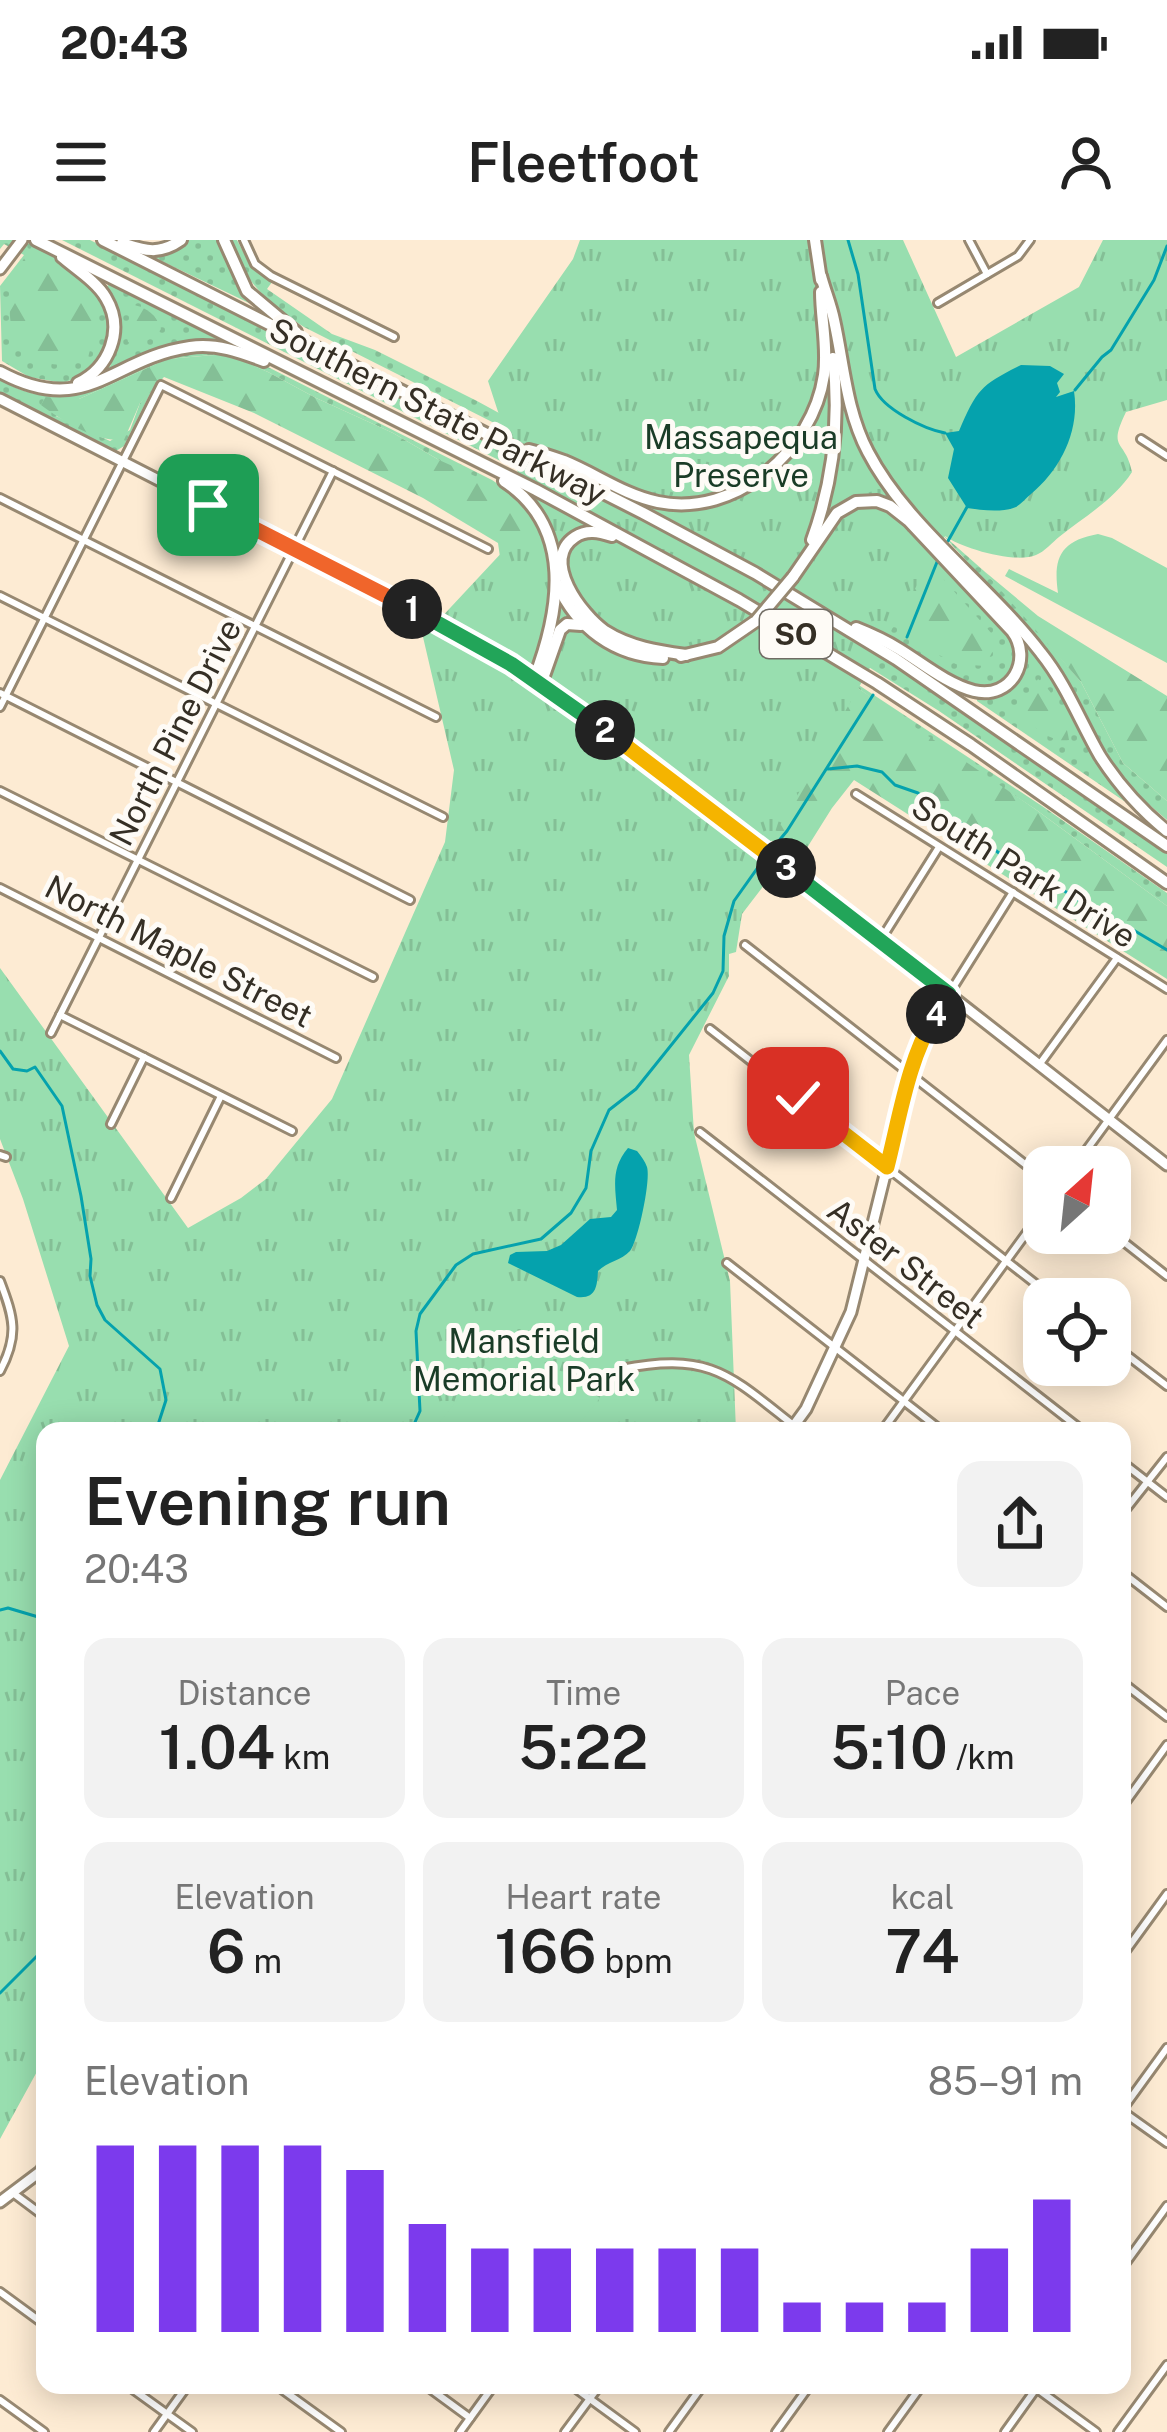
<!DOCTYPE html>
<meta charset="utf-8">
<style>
body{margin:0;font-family:"Public Sans",sans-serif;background:#f2f2f2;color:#222;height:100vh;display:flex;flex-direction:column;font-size:45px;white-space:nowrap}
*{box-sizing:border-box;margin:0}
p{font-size:39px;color:#767676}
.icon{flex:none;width:66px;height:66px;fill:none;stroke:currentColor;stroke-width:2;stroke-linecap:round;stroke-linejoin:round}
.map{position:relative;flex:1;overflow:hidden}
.drawer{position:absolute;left:36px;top:1182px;width:1095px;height:972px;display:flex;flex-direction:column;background:#fff;border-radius:24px;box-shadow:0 6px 30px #0003}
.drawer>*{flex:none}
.needle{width:78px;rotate:27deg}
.buttons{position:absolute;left:1023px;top:906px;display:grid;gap:24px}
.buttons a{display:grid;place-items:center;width:108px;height:108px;border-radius:24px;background:#fff;box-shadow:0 6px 30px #0003;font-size:60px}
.pin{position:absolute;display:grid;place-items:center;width:102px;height:102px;color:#fff;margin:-51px;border-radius:24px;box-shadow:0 6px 18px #0006}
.km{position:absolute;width:60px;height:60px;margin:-30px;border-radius:50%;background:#222;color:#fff;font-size:33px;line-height:60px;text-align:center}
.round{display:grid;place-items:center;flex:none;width:126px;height:126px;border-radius:24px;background:#f2f2f2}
.summary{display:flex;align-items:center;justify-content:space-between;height:204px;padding:0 48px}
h1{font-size:66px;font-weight:600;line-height:90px}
.metrics{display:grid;grid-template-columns:repeat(3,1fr);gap:18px;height:204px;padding:12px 48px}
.metrics div{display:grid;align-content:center;border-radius:24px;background:#f2f2f2;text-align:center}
.metrics b{font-size:60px;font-weight:600}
.metrics small{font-size:33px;font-weight:400}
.metrics p{font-size:33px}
.chart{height:336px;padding:24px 48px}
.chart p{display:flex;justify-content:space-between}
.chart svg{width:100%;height:216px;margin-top:12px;stroke:#7c3aed;stroke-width:6}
.status{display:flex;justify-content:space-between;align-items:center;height:84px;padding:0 60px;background:#fff;direction:ltr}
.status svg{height:33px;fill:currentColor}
header{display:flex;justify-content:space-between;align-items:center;height:156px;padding:0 48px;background:#fff;font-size:54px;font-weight:600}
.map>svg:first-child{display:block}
.grass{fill:url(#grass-dots)}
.forest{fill:url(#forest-firs)}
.park{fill:url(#park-tufts)}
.garden{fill:#98deaf}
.water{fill:#05a2ad}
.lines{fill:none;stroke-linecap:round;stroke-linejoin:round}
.stream{stroke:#05a2ad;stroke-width:3}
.street-casing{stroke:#978871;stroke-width:12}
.secondary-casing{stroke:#978871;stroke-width:15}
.highway-casing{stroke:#978871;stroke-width:16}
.street{stroke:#fff;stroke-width:6}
.secondary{stroke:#fff;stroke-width:9}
.highway{stroke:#fff;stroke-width:10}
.highway-bridge-casing{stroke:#978871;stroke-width:16;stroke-linecap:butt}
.highway-bridge{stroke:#fff;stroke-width:10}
.split-1-casing{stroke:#fff;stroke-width:24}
.split-2-casing{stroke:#fff;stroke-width:24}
.split-3-casing{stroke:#fff;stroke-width:24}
.split-4-casing{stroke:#fff;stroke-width:24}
.split-5-casing{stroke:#fff;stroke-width:24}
.split-1{stroke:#f0652b;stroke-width:15}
.split-2{stroke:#22a559;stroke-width:15}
.split-3{stroke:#f5b400;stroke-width:15}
.split-4{stroke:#22a559;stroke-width:15}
.split-5{stroke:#f5b400;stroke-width:15}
.labels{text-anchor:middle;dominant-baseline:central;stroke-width:10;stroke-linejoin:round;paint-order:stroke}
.shield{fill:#fefbf6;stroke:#716c64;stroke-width:3}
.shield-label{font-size:30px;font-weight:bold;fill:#352f25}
.street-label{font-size:33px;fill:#352f25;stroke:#fefbf6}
.park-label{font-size:33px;fill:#1a3c27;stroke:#fefbf6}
</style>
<div class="status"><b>20:43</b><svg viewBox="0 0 49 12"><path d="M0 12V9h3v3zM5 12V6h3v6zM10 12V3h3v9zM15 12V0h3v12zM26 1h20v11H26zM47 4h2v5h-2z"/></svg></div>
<header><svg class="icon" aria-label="menu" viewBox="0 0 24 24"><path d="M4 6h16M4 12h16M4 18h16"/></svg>Fleetfoot<svg class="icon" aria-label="person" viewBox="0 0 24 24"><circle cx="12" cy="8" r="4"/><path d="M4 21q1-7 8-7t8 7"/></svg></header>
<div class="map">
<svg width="1167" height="2192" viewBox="0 0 1167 2192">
<defs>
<pattern id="grass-dots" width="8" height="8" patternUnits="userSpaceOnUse" patternTransform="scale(3)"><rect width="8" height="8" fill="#98deaf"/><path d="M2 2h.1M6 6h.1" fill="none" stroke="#84bf96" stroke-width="1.8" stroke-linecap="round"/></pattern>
<pattern id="forest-firs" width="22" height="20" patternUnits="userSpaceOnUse" patternTransform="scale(3)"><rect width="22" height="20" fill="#98deaf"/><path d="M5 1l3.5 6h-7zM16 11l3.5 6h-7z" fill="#84bf96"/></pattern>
<pattern id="park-tufts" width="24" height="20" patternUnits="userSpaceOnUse" patternTransform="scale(3)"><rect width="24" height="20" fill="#98deaf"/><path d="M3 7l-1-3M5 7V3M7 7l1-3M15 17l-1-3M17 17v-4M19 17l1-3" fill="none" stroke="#84bf96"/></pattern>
</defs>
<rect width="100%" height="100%" fill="#fdebd3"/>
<g class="grass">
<path d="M 0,0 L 22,0 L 60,19 L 103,57 L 111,88 L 105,115 L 87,134 L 63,143 L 29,137 L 2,121 L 0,46 L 24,15 L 4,4 L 0,9 Z"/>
<path d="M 62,0 L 90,0 L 653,282 L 586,264 Z"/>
<path d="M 187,0 L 222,0 L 233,32 L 250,59 L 249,63 L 151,16 L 152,13 L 176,9 Z"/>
<path d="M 229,0 L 237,0 L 251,27 L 272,42 L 267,49 L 332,94 L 375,110 L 477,161 L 558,205 L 633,253 L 304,87 C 269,65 243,40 229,0 Z"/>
<path d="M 109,44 L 221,100 L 222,103 L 190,102 L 108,134 L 104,131 L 111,125 L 109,121 L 116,69 L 106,48 Z"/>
<path d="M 188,110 L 222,110 L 250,118 L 492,240 L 511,253 L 541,289 L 548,355 L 439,220 L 393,193 L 316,158 L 268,132 L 225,114 L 167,119 L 79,159 L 56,176 L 110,201 L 130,190 L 140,163 L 155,144 L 124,206 L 116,211 L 0,153 L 0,139 C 63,182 126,128 188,110 Z"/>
<path d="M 906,285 L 1011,399 C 1022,435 1002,454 967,443 L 858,380 Z"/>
<path d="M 941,293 L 984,331 L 1027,378 L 1081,442 L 1123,523 L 1167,561 L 1167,580 L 1139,556 L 1113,526 L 1068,441 L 1030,390 Z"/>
<path d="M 792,361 L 912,437 L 1167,609 L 1167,627 L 939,471 L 811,391 Z"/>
<path d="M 1020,393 L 1052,436 L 1127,558 L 1124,561 L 977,461 L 977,456 C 1019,459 1032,429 1020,393 Z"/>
<path d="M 786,397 L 1042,566 L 1167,653 L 1167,666 L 1035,569 L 942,508 Z"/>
</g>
<g class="forest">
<path d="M 33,5 L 66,27 L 97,60 L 95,89 L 88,118 C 67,126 55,127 33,119 C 0,97 4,42 33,5 Z"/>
<path d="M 134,65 C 147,68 157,75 161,89 L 156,96 L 137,105 L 128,102 L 126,91 Z"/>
<path d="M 226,114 L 268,132 L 316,158 L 393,193 L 439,220 L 495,245 L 524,272 L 542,297 L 500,317 L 498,303 L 423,258 L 254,173 L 164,137 L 140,163 L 124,200 C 95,202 63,181 41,165 L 45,157 L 79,159 L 167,119 Z"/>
<path d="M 921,310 C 944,343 972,370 998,401 L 985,426 L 956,424 L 924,407 L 894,383 Z"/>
<path d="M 984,331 L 1038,376 L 1167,456 L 1167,561 L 1123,523 L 1081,442 Z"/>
<path d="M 786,399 L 1035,569 L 1167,666 L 1167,739 L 854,540 L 832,568 L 805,611 L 794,616 L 765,596 Z"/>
<path d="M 1038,439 C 1055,452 1066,479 1069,500 C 1049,503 1032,485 1017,472 Z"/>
</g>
<path class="park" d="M 580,0 L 903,0 L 956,117 L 1079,47 L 1103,0 L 1167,0 L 1167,160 L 1126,172 C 1107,211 1125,198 1132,232 C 1115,259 1084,277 1059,297 C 1053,302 1044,312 1036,315 C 1015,324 961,308 945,296 L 769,605 L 765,617 L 778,627 L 742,674 L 736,712 L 729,714 L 729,736 L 689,815 L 694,893 L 730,1041 L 736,1191 L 45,1191 L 45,1803 L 43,1807 L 45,1817 L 0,1899 L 0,1240 L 69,1106 L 23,959 L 0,899 L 0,728 L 188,988 L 241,958 L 266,939 L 332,859 L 445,602 L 454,530 L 423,397 L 533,279 L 488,141 L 573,19 Z"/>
<g class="garden">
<path d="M 1098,294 L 1112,298 L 1167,328 L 1167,423 L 1005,336 L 1009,329 L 1058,353 C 1053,318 1060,301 1098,294 Z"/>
<path d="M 497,1110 L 526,1112 L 600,1158 L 573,1191 L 447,1191 L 438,1184 Z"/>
</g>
<g class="water">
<path d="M 1021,125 L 1050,126 L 1064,134 L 1057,143 L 1060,152 L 1056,157 L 1074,151 C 1080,191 1061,229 1031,254 C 1026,258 1021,264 1016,267 C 1002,273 981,270 967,268 L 948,238 L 954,209 L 945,193 L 959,191 C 977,149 981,145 1021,125 Z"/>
<path d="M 628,908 L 637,911 C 641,916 645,921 647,927 C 651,940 638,1001 630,1011 C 622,1020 607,1022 598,1031 C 597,1047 596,1059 577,1057 L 508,1023 L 510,1015 L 516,1012 L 547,1011 L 561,1005 L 590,979 L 611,977 L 617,970 C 615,946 611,928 628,908 Z"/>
</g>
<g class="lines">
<g class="stream">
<path d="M 848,0 L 858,34 L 875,149 C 883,169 924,189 945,193"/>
<path d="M 1075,150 L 1102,117 L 1111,110 L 1154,40 L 1167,6"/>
<path d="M 948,301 L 967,267"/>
<path d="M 907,397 L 937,322"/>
<path d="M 828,529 L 857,526 L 882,532 L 895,545 L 918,553 L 931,566 L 965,586 L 1009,621 L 1037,633 L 1115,684 L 1135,691 L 1167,710"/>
<path d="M 772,609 L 787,591 L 873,455"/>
<path d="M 0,811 L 13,829 L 27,831 L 35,827 L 62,866 L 81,956 L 91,1019 L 90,1036 L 97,1065 L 105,1080 L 160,1129 L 166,1160 L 156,1191"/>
<path d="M 411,1191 L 420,1171 L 416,1091 L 420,1074 L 456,1025 L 473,1014 L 541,999 L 571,973 L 586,948 L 591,911 L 609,870 L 636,849 L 713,753 L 723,731 L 724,696 L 734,661 L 766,616"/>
<path d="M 0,1370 L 8,1368 L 45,1379"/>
<path d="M 0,1753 L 45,1708"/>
</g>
<g class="street-casing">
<g id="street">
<path d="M 244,0 L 255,24 L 271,36 L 394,97"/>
<path d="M 969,0 L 987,34"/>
<path d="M 938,63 L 1018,16 L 1030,0"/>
<path d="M 1141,199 L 1167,216"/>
<path d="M 0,258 L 436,477"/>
<path d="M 0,356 L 443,577"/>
<path d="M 0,453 L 410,660"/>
<path d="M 0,467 L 161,145 L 488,309"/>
<path d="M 0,551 L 373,737"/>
<path d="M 856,554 L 1167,749"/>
<path d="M 0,648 L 336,818"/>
<path d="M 880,701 L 939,607"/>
<path d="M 745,705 L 1044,939"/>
<path d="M 949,754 L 1013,652"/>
<path d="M 60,775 L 292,891"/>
<path d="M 710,789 L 1055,1059"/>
<path d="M 51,793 L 333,231"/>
<path d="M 1039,825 L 1117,718"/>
<path d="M 111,884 L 144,817"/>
<path d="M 700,892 L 1083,1191"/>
<path d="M 0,915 L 6,917"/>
<path d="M 1074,927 L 1167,800"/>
<path d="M 171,958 L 221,856"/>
<path d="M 1110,991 L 1167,1036"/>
<path d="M 727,1023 L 942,1191"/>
<path d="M 0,1041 C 14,1078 19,1095 0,1131"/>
<path d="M 1110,1102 L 1167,1146"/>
<path d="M 621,1129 C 714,1111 731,1137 801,1191"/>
<path d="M 882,1191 L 1044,969"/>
<path d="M 1122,1222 L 1167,1257"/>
<path d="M 1122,1274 L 1167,1217"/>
<path d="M 1122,1332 L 1167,1367"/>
<path d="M 1122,1442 L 1167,1477"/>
<path d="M 1122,1567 L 1167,1505"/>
<path d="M 1122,1716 L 1167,1654"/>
<path d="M 1122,1870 L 1167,1808"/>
<path d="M 1122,1871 L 1167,1903"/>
<path d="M 13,1953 L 45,1977"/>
<path d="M 1122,2028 L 1167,1966"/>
<path d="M 0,2052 L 45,2085"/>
<path d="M 127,2145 L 192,2192"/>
<path d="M 276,2145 L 341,2192"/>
<path d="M 425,2145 L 470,2178"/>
<path d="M 571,2145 L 635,2192"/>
<path d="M 1032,2145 L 1096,2192"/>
<path d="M 0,2160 L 44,2192"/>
<path d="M 154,2192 L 188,2145"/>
<path d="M 460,2192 L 494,2145"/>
<path d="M 565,2192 L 600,2145"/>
<path d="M 669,2192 L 703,2145"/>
<path d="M 776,2192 L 810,2145"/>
<path d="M 888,2192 L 922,2145"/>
<path d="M 1005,2192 L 1038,2146"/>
<path d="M 1118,2192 L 1167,2125"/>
</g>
</g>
<g class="secondary-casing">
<g id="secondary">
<path d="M 0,29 L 22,0"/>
<path d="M 0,159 L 460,394 C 556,446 641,517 728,583 C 876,696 1021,811 1167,925"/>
<path d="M 790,1191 L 806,1169 L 851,1072 L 910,834 L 923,795 L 949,754"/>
<path d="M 0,1962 L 41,1931 L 45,1923"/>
</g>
</g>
<g class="highway-casing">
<g id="highway">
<path d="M 36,0 L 536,250 L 739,360 L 877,443 L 971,505 L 1167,643"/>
<path d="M 103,0 L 643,273 L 755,333 L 896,419 L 1167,606"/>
<path d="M 224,0 L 247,51 L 296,92"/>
<path d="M 815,0 L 821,40"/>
<path d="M 122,3 C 145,11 160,15 181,0"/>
<path d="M 62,17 C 76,29 97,42 106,58 C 125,90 109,128 78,143"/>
<path d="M 821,36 C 825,51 831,65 834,80 C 844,125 846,170 868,212 C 907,287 989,345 1041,413 C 1066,444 1080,481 1100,516 C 1118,544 1141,570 1167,591"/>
<path d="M 0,132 C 87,179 111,118 190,107 C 216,103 240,112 264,121"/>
<path d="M 529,210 C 541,213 553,217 564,221 C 596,234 624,255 658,262 C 736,278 813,210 824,135 C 828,107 821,79 821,52"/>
<path d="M 504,241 C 575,288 560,371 534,439"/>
<path d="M 612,296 C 599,292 587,289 575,297 C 540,320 582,375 605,391 C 630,407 658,411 686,415"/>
<path d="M 812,300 C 833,242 840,179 833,118"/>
<path d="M 793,337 L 837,273 L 856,262 L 877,261 L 890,266 L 909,281 L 1012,391 C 1033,419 1012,460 974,451 C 947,444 922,423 899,409 C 886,401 871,394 856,388"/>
<path d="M 557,344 C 577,388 614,416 663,418"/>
<path d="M 681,416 L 718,407 L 756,381"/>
<path d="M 541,444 L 560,390 L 567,384 L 581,385"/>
</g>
</g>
<use href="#street" class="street"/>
<use href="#secondary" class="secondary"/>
<use href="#highway" class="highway"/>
<g class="highway-bridge-casing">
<path id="highway-bridge" d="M 756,381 L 793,337"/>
</g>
<use href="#highway-bridge" class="highway-bridge"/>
</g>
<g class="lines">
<g class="split-1-casing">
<path id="split-1" d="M 208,265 L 412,369"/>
</g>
<g class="split-2-casing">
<path id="split-2" d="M 412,369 L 511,424 L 605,490"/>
</g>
<g class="split-3-casing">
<path id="split-3" d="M 605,490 L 786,628"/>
</g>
<g class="split-4-casing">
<path id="split-4" d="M 786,628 L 949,754 L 936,774"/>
</g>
<g class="split-5-casing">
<path id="split-5" d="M 798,858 L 887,927 C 900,876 908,819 936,774"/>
</g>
<use href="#split-1" class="split-1"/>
<use href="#split-2" class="split-2"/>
<use href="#split-3" class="split-3"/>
<use href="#split-4" class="split-4"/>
<use href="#split-5" class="split-5"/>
</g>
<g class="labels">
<rect class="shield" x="760" y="370" width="72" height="48" rx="9"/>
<g class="shield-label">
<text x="796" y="394">SO</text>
</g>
<g class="street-label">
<text transform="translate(438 171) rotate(27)">Southern State Parkway</text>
<text transform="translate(175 492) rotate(-63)">North Pine Drive</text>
<text transform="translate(1024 631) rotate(32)">South Park Drive</text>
<text transform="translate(179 711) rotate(27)">North Maple Street</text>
<text transform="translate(906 1023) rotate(38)">Aster Street</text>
</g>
<g class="park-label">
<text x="741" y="197">Massapequa<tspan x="741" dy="38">Preserve</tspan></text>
<text x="524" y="1101">Mansfield<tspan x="524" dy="38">Memorial Park</tspan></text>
</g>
</g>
</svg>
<div class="buttons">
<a><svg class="needle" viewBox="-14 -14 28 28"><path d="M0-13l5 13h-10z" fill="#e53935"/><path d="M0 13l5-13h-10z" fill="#767676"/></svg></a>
<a><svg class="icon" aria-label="locate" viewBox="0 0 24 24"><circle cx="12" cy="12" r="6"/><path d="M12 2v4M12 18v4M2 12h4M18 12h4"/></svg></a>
</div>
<div class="pin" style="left:208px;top:265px;background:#1e9e55"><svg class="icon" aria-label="arrive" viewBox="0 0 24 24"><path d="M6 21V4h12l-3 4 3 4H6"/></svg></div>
<div class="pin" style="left:798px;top:858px;background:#d93025"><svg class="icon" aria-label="check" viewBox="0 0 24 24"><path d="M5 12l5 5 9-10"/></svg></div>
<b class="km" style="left:412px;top:369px">1</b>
<b class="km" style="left:605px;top:490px">2</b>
<b class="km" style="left:786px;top:628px">3</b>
<b class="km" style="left:936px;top:774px">4</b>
<section class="drawer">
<div class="summary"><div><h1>Evening run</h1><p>20:43</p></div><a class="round"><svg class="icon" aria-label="share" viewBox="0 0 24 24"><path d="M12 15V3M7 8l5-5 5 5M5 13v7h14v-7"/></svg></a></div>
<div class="metrics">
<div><p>Distance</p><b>1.04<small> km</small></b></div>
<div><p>Time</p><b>5:22</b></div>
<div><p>Pace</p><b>5:10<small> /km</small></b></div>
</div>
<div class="metrics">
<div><p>Elevation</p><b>6<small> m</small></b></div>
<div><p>Heart rate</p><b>166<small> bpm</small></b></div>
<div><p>kcal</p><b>74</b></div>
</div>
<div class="chart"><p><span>Elevation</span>85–91 m</p>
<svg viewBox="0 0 160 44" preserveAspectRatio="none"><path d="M5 44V6M15 44V6M25 44V6M35 44V6M45 44V11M55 44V22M65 44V27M75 44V27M85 44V27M95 44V27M105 44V27M115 44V38M125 44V38M135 44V38M145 44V27M155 44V17"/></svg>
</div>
</section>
</div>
